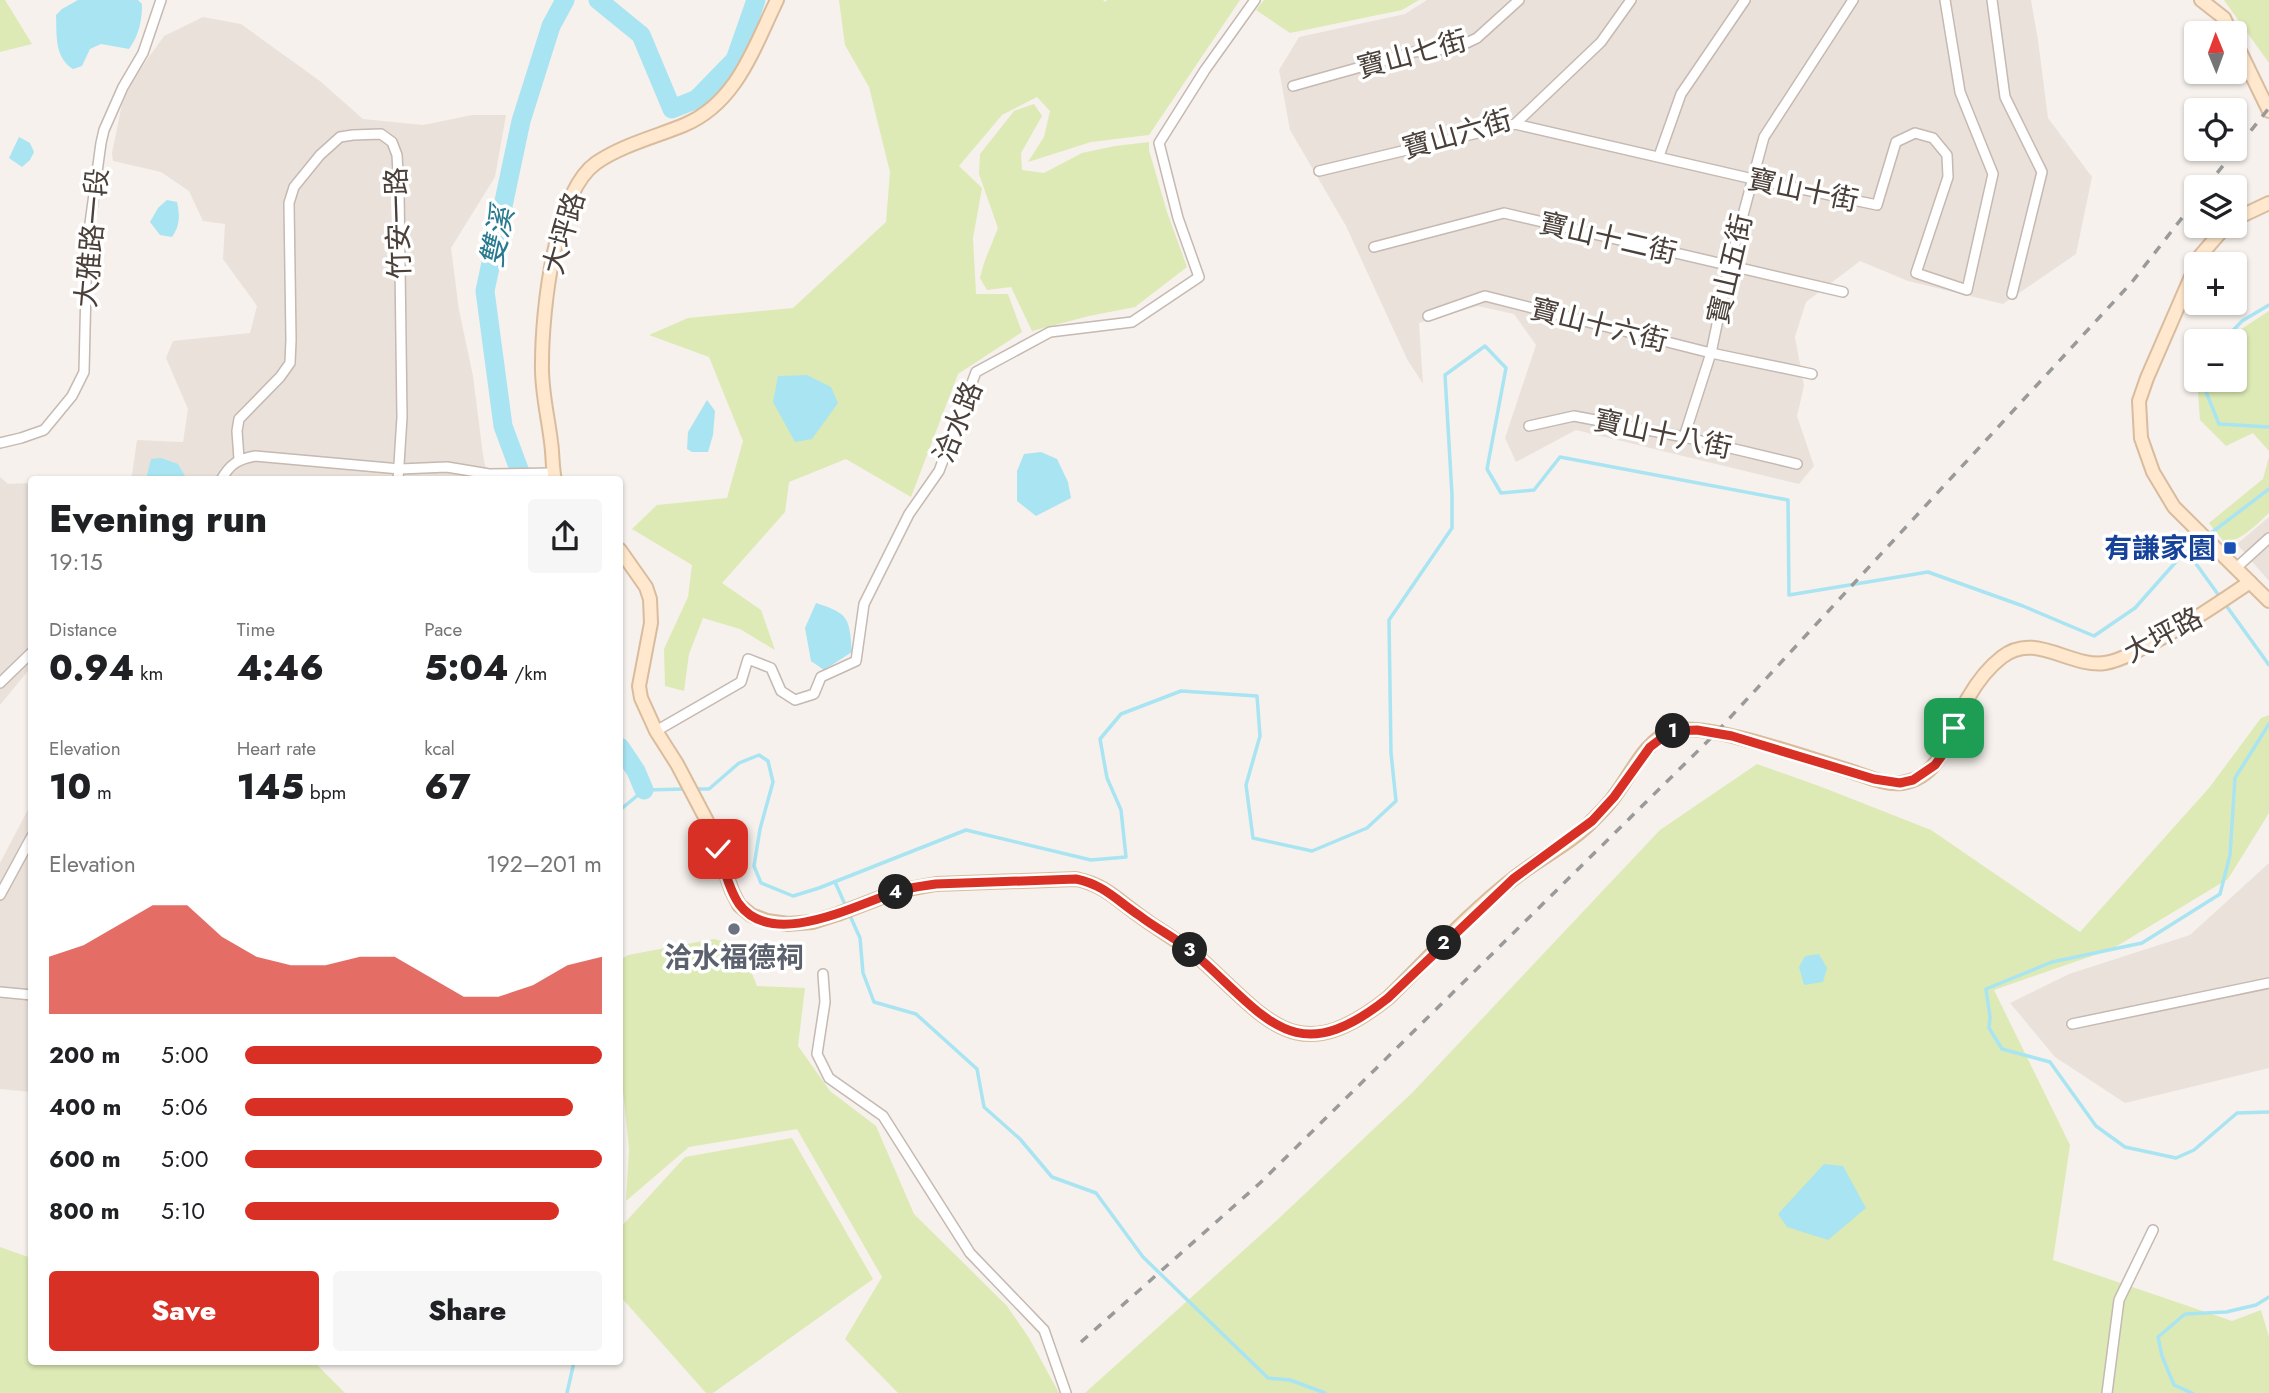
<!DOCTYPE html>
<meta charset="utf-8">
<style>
body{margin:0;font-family:Jost,"Noto Sans TC",sans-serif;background:#f6f6f6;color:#202124;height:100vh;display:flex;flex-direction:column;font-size:26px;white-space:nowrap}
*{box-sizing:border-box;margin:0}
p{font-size:23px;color:#757577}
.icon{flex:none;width:38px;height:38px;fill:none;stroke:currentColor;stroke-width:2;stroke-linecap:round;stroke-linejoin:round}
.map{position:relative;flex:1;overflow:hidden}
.drawer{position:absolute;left:28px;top:476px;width:595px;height:889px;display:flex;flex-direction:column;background:#fff;border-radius:7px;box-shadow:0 2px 5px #0004}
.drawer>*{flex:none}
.needle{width:46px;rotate:359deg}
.buttons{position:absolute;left:2184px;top:21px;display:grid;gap:14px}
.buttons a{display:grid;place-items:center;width:63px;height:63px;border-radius:7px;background:#fff;box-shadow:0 2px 5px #0004;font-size:35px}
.pin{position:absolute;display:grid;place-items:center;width:60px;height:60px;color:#fff;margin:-30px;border-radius:14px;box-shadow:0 4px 10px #0006}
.km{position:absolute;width:35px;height:35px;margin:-18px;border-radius:50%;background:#222;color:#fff;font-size:19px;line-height:35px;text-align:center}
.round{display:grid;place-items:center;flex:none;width:74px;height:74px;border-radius:7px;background:#f6f6f6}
.summary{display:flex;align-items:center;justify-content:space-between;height:119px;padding:0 21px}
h1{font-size:38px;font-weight:800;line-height:52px}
.stats{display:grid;grid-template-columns:repeat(3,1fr);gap:10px;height:119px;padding:7px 21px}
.stats div{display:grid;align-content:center}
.stats b{font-size:35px;font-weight:800}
.stats small{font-size:19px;font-weight:400}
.stats p{font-size:19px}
.chart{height:196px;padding:14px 21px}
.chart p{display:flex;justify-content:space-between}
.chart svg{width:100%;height:126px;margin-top:7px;fill:#d93025;opacity:.7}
.action{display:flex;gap:14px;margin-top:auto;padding:14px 21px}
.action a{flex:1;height:80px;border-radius:7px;background:#d93025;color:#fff;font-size:28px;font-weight:800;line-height:80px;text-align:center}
.action a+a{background:#f6f6f6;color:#202124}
ul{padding:0 21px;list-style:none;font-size:23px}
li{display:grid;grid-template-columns:112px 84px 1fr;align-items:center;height:52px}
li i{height:18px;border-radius:9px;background:#d93025}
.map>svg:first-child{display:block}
.residential{fill:#eae1da}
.green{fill:#ddeab5}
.water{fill:#a9e4f2}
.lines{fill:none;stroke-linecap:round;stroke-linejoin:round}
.stream{stroke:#a9e4f2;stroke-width:3.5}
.river{stroke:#a9e4f2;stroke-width:19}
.street-casing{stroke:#c5b9b1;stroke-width:12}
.secondary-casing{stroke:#d9bc9e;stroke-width:16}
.street{stroke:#fff;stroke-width:9}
.secondary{stroke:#ffe8cd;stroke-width:12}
.rail{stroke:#9a9a9a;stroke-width:3.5;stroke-dasharray:9 9;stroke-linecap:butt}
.route-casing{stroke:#fff;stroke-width:14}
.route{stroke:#d93025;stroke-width:9}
.transit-dot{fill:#1a4fb4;stroke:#fff;stroke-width:2.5}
.worship-dot{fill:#6b7280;stroke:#fff;stroke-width:2.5}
.labels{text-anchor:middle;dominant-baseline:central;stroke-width:7;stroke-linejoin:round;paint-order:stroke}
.street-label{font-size:28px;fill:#4b4039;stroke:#fff}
.transit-label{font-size:28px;font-weight:bold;fill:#164399;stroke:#fff;text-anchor:end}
.worship-label{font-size:28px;font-weight:bold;fill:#5b616d;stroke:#fff}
.water-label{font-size:30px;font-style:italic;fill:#287a8f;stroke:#fff}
</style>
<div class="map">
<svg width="2269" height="1393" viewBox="0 0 2269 1393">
<rect width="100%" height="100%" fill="#f6f1ec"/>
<g class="residential">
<path d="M 1427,0 L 2031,0 L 2038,40 L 2048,118 L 2092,177 L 2076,254 L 2003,304 L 1908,281 L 1860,261 L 1806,302 L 1795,337 L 1804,386 L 1797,416 L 1814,466 L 1799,484 L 1576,430 L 1516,462 L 1505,438 L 1536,345 L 1514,314 L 1478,306 L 1419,323 L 1423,384 L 1407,359 L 1346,226 L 1290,130 L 1279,70 L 1299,37 L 1405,14 Z"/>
<path d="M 203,17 L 241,24 L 320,81 L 363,119 L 423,125 L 472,115 L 506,115 L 495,177 L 451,248 L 459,310 L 473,376 L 483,455 L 488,479 L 129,479 L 132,475 L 137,440 L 183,442 L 188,409 L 166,358 L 173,341 L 250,333 L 257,306 L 223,259 L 225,224 L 203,221 L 189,191 L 161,172 L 113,161 L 112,153 L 122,104 L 134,78 L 164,36 Z"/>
<path d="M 0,477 L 8,484 L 32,483 L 31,669 L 27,672 L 0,705 Z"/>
<path d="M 2269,517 L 2269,581 L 2237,544 Z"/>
<path d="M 31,804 L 31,1092 L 0,1089 L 0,863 Z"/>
<path d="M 2269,863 L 2269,1068 L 2125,1103 L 2055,1057 L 2010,1003 L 2069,974 L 2190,935 Z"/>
</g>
<g class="green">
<path d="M 0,0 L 5,0 L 32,44 L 0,52 Z"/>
<path d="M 839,0 L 1103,0 L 1105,2 L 1107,0 L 1240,0 L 1149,135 L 1091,142 L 1028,162 L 1044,137 L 1050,111 L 1037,97 L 1002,115 L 959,166 L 982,188 L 973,238 L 976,294 L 1008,294 L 1022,332 L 958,374 L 911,497 L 846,459 L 789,482 L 785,512 L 722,583 L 761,610 L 775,650 L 740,629 L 703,618 L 689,654 L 684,691 L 665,686 L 664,649 L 688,597 L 692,565 L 632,529 L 657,505 L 727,498 L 743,441 L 709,357 L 649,335 L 688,318 L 793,308 L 886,222 L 890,172 L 869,87 L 845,45 Z"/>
<path d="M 1264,0 L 1419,0 L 1402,10 L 1290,33 L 1256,10 Z"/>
<path d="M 2224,0 L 2269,0 L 2269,63 Z"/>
<path d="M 1034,104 L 1042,116 L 1021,153 L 1022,170 L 1044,173 L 1082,153 L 1115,146 L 1149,142 L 1149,150 L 1167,212 L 1187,267 L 1135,307 L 1089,316 L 1032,331 L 1011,287 L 987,290 L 980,278 L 984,263 L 998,228 L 979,174 L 980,154 L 1014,111 Z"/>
<path d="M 2269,311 L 2269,451 L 2253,433 L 2226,446 L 2200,420 L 2197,380 L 2235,380 L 2235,341 L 2223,341 Z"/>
<path d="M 2269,457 L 2269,513 C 2256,525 2243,539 2225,543 L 2209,523 L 2263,479 Z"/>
<path d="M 2269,715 L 2269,813 L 2228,879 L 2112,949 L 1994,990 L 2070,1145 L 2053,1260 L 2232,1321 L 2261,1310 L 2269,1337 L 2269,1393 L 1085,1393 L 1275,1222 L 1413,1092 L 1660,830 L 1757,764 L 1819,786 L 1931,830 L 2080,932 L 2209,788 L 2261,718 Z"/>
<path d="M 714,939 L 741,946 L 757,986 L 805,988 L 798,1046 L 830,1091 L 876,1126 L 914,1214 L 1007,1306 L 1029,1338 L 1059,1393 L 898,1393 L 845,1339 L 882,1277 L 797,1129 L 689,1147 L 626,1201 L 629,1149 L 620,1061 L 620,960 L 628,955 Z"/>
<path d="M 792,1138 L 873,1279 L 713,1393 L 706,1393 L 620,1296 L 620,1228 L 685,1157 Z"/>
<path d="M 0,1247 L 31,1258 L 32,1362 L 314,1362 L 345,1393 L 0,1393 Z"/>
</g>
<g class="water">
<path d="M 78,0 L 138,0 L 142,4 C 142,21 139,35 129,49 L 101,44 L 90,49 L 82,66 L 73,69 C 54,57 57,35 56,15 L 62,9 Z"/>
<path d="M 19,137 L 30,143 L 34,152 L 30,160 L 22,167 L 9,158 Z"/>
<path d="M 167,200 L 177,202 C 180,216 180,225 172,237 L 160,235 L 150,222 L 158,208 Z"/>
<path d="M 807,375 L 831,387 L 838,403 L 812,439 L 795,442 L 773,402 L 778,376 Z"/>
<path d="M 707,400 L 715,411 L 713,435 L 708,452 L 692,452 L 687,449 L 688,432 Z"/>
<path d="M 1041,452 L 1057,459 L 1068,482 L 1071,498 L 1036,516 L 1017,501 L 1017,471 L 1024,454 Z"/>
<path d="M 161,458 L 178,464 L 185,476 L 184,479 L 146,479 L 151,459 Z"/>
<path d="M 816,603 C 850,614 849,618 852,652 L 824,670 L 811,661 L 805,628 Z"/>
<path d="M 1819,954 L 1827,968 L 1823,982 L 1804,985 L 1799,967 L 1805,956 Z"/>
<path d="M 1824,1164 L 1843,1166 L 1866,1208 L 1828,1240 L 1787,1227 L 1778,1214 Z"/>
</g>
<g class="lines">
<g class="stream">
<path d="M 2223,341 L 2242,321 L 2269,305"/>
<path d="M 2203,380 L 2202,382 L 2219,424 L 2269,427"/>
<path d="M 2182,555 L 2269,489"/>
<path d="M 2269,724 L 2235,778 L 2230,855 L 2220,894 L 2142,943 L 2052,962 L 1986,989 L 1990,1017 L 1989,1028 L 2002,1049 L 2050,1062 L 2096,1126 L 2125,1147 L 2176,1158 L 2194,1150 L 2237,1113 L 2269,1112"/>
<path d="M 695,789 L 709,789 L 739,763 L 759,755 L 768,761 L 773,782 L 760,829 L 754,866 L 761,883 L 793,896 L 819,888 L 966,830 L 1091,860 L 1126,857 L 1121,810 L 1107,778 L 1100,739 L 1121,714 L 1181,691 L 1257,696 L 1260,736 L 1246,785 L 1253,838 L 1312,851 L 1367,828 L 1396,801 L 1391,753 L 1389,620 L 1452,528 L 1452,495 L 1445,375 L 1485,346 L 1506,368 L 1487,469 L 1501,493 L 1534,490 L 1560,457 L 1788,500 L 1789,595 L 1928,572 L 2023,606 L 2094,636 L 2135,608 L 2182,555 L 2194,561 L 2269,665"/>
<path d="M 620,810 L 644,790 L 687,789"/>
<path d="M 835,882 L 860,938 L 863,973 L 874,1002 L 916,1014 L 977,1069 L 984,1107 L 1020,1139 L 1052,1177 L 1096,1193 L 1143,1257 L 1268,1378 L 1290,1380 L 1325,1393"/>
<path d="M 567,1393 L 574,1362"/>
<path d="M 2192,1393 L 2174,1385 L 2162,1356 L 2158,1337 L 2185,1314 L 2226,1312 L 2256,1305 L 2269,1297"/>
</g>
<g class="river">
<path d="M 598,0 L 641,35 L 672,109 L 697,99 L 735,60 L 756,0"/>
<path d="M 523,480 L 503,426 L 485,291 L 521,121 L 551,26 L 565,0"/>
<path d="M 620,747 L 636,771 L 644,790"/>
</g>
<g class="street-casing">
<g id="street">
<path d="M 1992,0 L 2005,97 L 2042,172 L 2012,294"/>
<path d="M 1293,86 L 1414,52 L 1456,48 L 1477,38 L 1519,0"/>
<path d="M 1515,124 L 1753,179 L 1877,205 L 1896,142 L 1915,133 L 1933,138 L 1947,155 L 1948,177 L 1916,273 L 1967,290 L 1993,174 L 1960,92 L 1945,0"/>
<path d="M 1659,156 L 1681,94 L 1745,0"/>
<path d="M 1319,171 L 1515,124 L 1601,42 L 1631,0"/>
<path d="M 1374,247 L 1504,213 L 1843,292"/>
<path d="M 1428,316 L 1485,296 L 1711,353 L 1812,374"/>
<path d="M 1529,426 L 1574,416 L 1684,437 L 1797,464"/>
<path d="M 1684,437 L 1711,353 L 1729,267 L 1764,137 L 1853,0"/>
<path d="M 0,443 L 21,438 L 44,430 L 72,396 L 84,372 L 87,245 L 101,143 L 104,130 L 123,87 L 143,53 L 161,0"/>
<path d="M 239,459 L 237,431 L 239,419 L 280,377 L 290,363 L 291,340 L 289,203 L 294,187 L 320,155 L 340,137 L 353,135 L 381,134 L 392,142 L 397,155 L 399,190 L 402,417 L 398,480"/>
<path d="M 221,480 C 230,464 238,459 255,456 L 400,469 L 447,467 L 489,474 L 553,473"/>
<path d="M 2236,568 L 2269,538"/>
<path d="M 0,683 L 32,652"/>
<path d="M 656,731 L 741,682 L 748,659 L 771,668 L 781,691 L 795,700 L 814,694 L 821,677 L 856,661 L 864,604 L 909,514 L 939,471 L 976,372 L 1050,332 L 1132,322 L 1199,277 L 1178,218 L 1159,143 L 1205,70 L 1255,0"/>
<path d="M 0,895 L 32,836"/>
<path d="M 823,974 L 825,1002 L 817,1054 L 829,1078 L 883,1116 L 970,1253 L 1044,1330 L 1066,1393"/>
<path d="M 0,992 L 32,995"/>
<path d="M 2072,1024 L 2269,983"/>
<path d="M 2107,1393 L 2119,1300 L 2153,1230"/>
</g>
</g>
<g class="secondary-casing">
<g id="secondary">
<path d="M 2201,0 L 2224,18 L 2231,33"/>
<path d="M 2235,41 L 2269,111"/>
<path d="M 2235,219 L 2269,203"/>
<path d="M 2226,226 L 2200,256 L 2147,378 L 2139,401 L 2141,438 L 2153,472 L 2174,507 L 2269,601"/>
<path d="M 555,480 C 552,467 553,455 551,442 C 548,416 541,390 542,363 C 542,313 554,193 596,163 C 622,145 655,137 684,125 C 737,103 754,47 777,0"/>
<path d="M 620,550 L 646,587 L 650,599 L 651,623 L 639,686 L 641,698 L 656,731 L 677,764 L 707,821 L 732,891 L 739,905 L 751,915 L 767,921 L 788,924 L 813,922 L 838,914 L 898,891 L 936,884 L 1076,879 C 1105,885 1117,900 1140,916 C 1158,930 1180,941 1197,956 C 1268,1019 1295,1072 1388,998 C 1429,958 1468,914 1513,879 C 1539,858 1572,843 1595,818 C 1602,811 1610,803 1616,794 C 1632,773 1646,739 1673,731 C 1706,721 1813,760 1850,771 C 1866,776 1885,785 1902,783 C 1945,776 1949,729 1968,698 C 1976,684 1989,667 2002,657 C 2035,631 2070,668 2105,663 C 2120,661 2132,653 2145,647 C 2182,628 2216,605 2250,582"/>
</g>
</g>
<use href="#street" class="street"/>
<use href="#secondary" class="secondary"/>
<g class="rail">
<path d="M 2206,187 L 2269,108"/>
<path d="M 1081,1342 L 1260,1183 L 1714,735 L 2132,282 L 2196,200"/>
</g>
</g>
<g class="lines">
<g class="route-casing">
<path id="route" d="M 718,849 C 724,866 728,888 739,904 C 773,951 859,903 899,891 C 911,887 923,886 936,884 L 1076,879 C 1105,885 1117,901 1140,916 C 1158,930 1180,940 1197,956 C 1268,1019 1295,1072 1388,998 L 1513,879 L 1592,821 L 1614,797 L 1650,747 L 1671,731 L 1697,730 L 1732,736 L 1874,779 L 1900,783 L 1913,780 L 1935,765 L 1943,754 L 1954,728"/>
</g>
<use href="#route" class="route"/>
</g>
<rect class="transit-dot" x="2223" y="541" width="14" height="14" rx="3.5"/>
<circle class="worship-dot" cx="734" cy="929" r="7"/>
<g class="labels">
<g class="street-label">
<text transform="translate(1412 54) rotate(-15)">寶山七街</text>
<text transform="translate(1457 134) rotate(-16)">寶山六街</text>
<text transform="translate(1803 190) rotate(12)">寶山十街</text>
<text transform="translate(398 223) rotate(-92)">竹安一路</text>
<text transform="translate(564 233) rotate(-74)">大坪路</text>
<text transform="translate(92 238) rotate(-85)">大雅路一段</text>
<text transform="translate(1608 238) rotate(13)">寶山十二街</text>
<text transform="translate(1730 269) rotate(-77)">寶山五街</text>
<text transform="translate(1599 325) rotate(14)">寶山十六街</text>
<text transform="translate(958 422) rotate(-68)">洽水路</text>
<text transform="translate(1663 434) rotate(12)">寶山十八街</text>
<text transform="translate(2163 635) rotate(-28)">大坪路</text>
</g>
<g class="transit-label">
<text x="2216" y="548">有謙家園</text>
</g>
<g class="worship-label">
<text x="734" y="957">洽水福德祠</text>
</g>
<g class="water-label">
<text transform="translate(497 237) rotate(-78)">雙溪</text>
</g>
</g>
</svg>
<div class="buttons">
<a><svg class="needle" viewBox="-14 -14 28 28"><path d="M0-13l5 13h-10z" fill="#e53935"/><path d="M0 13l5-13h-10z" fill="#757577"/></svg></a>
<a><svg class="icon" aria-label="locate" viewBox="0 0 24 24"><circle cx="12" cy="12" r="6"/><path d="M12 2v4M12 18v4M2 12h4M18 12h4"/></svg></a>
<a><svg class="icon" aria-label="layers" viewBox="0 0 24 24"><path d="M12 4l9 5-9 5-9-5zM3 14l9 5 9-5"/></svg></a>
<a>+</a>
<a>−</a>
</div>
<div class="pin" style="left:1954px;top:728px;background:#1e9e55"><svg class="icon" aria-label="arrive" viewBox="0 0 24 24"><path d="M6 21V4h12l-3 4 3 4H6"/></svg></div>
<div class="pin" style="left:718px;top:849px;background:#d93025"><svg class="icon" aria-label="check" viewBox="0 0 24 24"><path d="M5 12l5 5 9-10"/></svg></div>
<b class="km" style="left:1673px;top:731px">1</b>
<b class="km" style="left:1444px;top:943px">2</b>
<b class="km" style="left:1190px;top:950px">3</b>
<b class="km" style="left:896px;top:892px">4</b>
<section class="drawer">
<div class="summary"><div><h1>Evening run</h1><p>19:15</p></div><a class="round"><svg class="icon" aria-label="share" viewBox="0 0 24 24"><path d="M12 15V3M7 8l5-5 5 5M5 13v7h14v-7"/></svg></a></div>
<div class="stats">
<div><p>Distance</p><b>0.94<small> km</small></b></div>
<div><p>Time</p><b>4:46</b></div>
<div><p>Pace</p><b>5:04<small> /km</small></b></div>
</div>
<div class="stats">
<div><p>Elevation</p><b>10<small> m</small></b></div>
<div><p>Heart rate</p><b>145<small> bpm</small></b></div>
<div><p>kcal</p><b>67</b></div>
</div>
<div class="chart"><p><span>Elevation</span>192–201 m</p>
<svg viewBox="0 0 160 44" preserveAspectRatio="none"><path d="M0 44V24L10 20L20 13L30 6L40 6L50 17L60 24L70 27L80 27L90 24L100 24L110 31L120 38L130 38L140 34L150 27L160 24V44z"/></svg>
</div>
<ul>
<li><b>200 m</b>5:00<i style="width:100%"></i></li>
<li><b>400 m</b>5:06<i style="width:92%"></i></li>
<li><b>600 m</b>5:00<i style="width:100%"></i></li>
<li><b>800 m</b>5:10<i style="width:88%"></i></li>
</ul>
<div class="action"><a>Save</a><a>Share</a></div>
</section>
</div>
